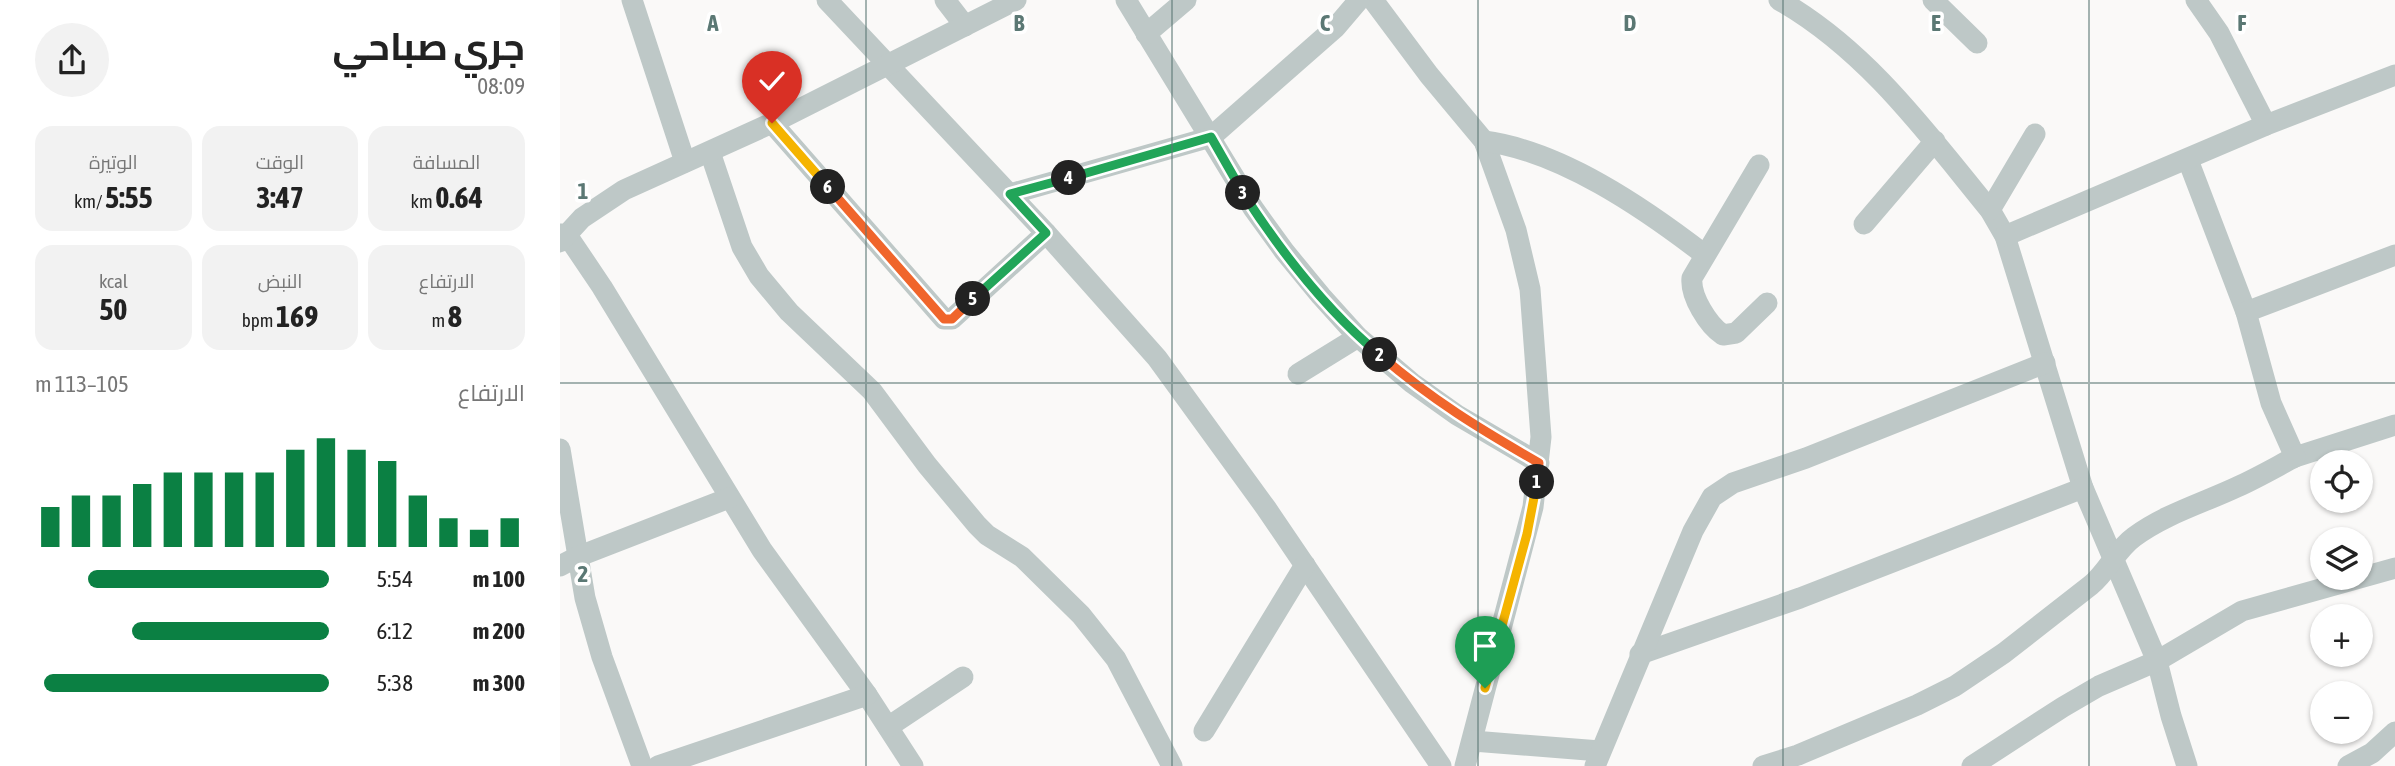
<!DOCTYPE html>
<html lang="ar">
<meta charset="utf-8">
<style>
body{margin:0;font-family:"Asap Condensed",Cairo,sans-serif;background:#f2f2f2;color:#222;direction:rtl;height:100vh;display:flex;flex-direction:column;font-size:26px;white-space:nowrap}
*{box-sizing:border-box;margin:0}
p{font-size:23px;color:#767676}
.icon{flex:none;width:38px;height:38px;fill:none;stroke:currentColor;stroke-width:2;stroke-linecap:round;stroke-linejoin:round}
.map{position:relative;flex:1;overflow:hidden;direction:ltr}
.panel{display:flex;flex-direction:column;background:#fff;width:560px}
.panel>*{flex:none}
.controls{position:absolute;left:1750px;top:450px;display:grid;gap:14px}
.controls a{display:grid;place-items:center;width:63px;height:63px;border-radius:50%;background:#fff;box-shadow:0 2px 5px #0004;font-size:35px}
.pin{position:absolute;display:grid;place-items:center;width:60px;height:60px;color:#fff;margin:-72px -30px;border-radius:50% 50% 50% 0;rotate:-45deg;box-shadow:0 0 7px #0007}
.pin .icon{rotate:45deg}
.km{position:absolute;width:35px;height:35px;margin:-18px;border-radius:50%;background:#222;color:#fff;font-size:19px;line-height:35px;text-align:center}
.round{display:grid;place-items:center;flex:none;width:74px;height:74px;border-radius:37px;background:#f2f2f2}
.overview{display:flex;align-items:center;justify-content:space-between;height:119px;padding:0 35px}
h1{font-size:38px;font-weight:700;line-height:52px}
.figures{display:grid;grid-template-columns:repeat(3,1fr);gap:10px;height:119px;padding:7px 35px}
.figures div{display:grid;align-content:center;border-radius:18px;background:#f2f2f2;text-align:center}
.figures b{font-size:30px;font-weight:700}
.figures small{font-size:19px;font-weight:400}
.figures p{font-size:19px}
.chart{height:196px;padding:14px 35px}
.chart p{display:flex;justify-content:space-between}
.chart svg{width:100%;height:126px;margin-top:7px;stroke:#0b8043;stroke-width:6}
ul{padding:0 35px;list-style:none;font-size:23px}
li{display:grid;grid-template-columns:112px 84px 1fr;align-items:center;height:52px}
li i{height:18px;border-radius:9px;background:#0b8043}
main{display:flex;flex:1;min-height:0}
.map>svg:first-child{display:block}
.lines{fill:none;stroke-linecap:round;stroke-linejoin:round}
.minor{stroke:#bec8c7;stroke-width:21}
.split-1-casing{stroke:#fff;stroke-width:14}
.split-2-casing{stroke:#fff;stroke-width:14}
.split-3-casing{stroke:#fff;stroke-width:14}
.split-4-casing{stroke:#fff;stroke-width:14}
.split-5-casing{stroke:#fff;stroke-width:14}
.split-6-casing{stroke:#fff;stroke-width:14}
.split-7-casing{stroke:#fff;stroke-width:14}
.split-1{stroke:#f5b400;stroke-width:9}
.split-2{stroke:#f0652b;stroke-width:9}
.split-3{stroke:#22a559;stroke-width:9}
.split-4{stroke:#22a559;stroke-width:9}
.split-5{stroke:#22a559;stroke-width:9}
.split-6{stroke:#f0652b;stroke-width:9}
.split-7{stroke:#f5b400;stroke-width:9}
.grid{fill:none;stroke:#5b7874;stroke-width:2;stroke-opacity:0.55}
.grid-label{font-size:23px;text-anchor:middle;font-weight:bold;fill:#5b7874;stroke:#fff;stroke-width:7;stroke-linejoin:round;paint-order:stroke}
</style>
<main>
<div class="map">
<svg width="1835" height="766" viewBox="0 0 1835 766">
<rect width="100%" height="100%" fill="#faf9f8"/>
<g class="lines">
<g class="minor">
<path d="M 72,0 L 125,162"/>
<path d="M 267,0 L 486,233 L 597,358 L 706,508 L 881,766"/>
<path d="M 385,0 L 405,26"/>
<path d="M 566,0 L 693,208 L 724,251 L 761,296 L 798,337 L 852,383 L 897,415 L 979,463"/>
<path d="M 813,0 L 869,75 L 924,141 L 956,230 L 970,289 L 981,437 L 973,507 L 905,766"/>
<path d="M 1219,0 C 1307,50 1367,133 1430,210 L 1445,236 L 1523,488 L 1597,661 L 1611,716 L 1627,766"/>
<path d="M 1373,0 L 1417,43"/>
<path d="M 1636,0 L 1659,33 L 1706,125"/>
<path d="M 586,34 L 626,0"/>
<path d="M 212,123 L 384,319 L 392,319 L 486,233"/>
<path d="M 924,141 C 1001,151 1084,208 1145,255"/>
<path d="M 150,152 L 182,247 L 199,276 L 229,312 L 312,391 L 367,465 L 417,525 L 427,535 L 462,557 L 521,615 L 556,659 L 612,766"/>
<path d="M 1628,160 L 1686,312 L 1711,403 L 1735,457 L 1835,425"/>
<path d="M 1199,165 L 1132,278 C 1130,296 1148,325 1163,335 L 1176,333 L 1207,303"/>
<path d="M 450,194 L 651,137 L 776,27 L 799,0"/>
<path d="M 1430,210 L 1475,134"/>
<path d="M 1304,224 L 1375,141"/>
<path d="M 0,234 L 7,235 L 42,287 L 202,550 L 307,695 L 353,766"/>
<path d="M 1445,236 L 1706,125 L 1835,75"/>
<path d="M 0,242 L 22,218 L 64,190 L 212,123 L 456,0"/>
<path d="M 1686,312 L 1835,255"/>
<path d="M 738,374 L 798,337"/>
<path d="M 0,449 L 25,598 L 42,657 L 82,766"/>
<path d="M 0,566 L 17,557 L 169,498"/>
<path d="M 1080,654 L 1240,598 L 1523,488"/>
<path d="M 328,727 L 403,677"/>
<path d="M 644,731 L 745,565"/>
<path d="M 913,741 L 1040,751"/>
<path d="M 98,766 L 307,695"/>
<path d="M 1035,766 L 1133,531 L 1152,497 L 1173,483 L 1246,458 L 1485,363"/>
<path d="M 1203,766 L 1238,755 L 1357,705 L 1395,686 L 1444,653 L 1531,585 C 1548,571 1556,550 1574,537 C 1605,514 1643,503 1677,487 C 1697,478 1716,467 1735,457"/>
<path d="M 1412,766 L 1503,707 L 1539,686 L 1597,661 L 1682,611 L 1835,568"/>
<path d="M 1788,766 L 1812,753 L 1835,732"/>
</g>
</g>
<g class="lines">
<g class="split-1-casing">
<path id="split-1" d="M 925,688 L 967,534 L 977,482"/>
</g>
<g class="split-2-casing">
<path id="split-2" d="M 820,355 C 872,400 920,429 979,463 L 977,482"/>
</g>
<g class="split-3-casing">
<path id="split-3" d="M 683,193 C 721,252 766,310 820,355"/>
</g>
<g class="split-4-casing">
<path id="split-4" d="M 509,178 L 651,137 L 683,193"/>
</g>
<g class="split-5-casing">
<path id="split-5" d="M 413,299 L 486,233 L 450,194 L 509,178"/>
</g>
<g class="split-6-casing">
<path id="split-6" d="M 268,187 L 384,319 L 392,319 L 413,299"/>
</g>
<g class="split-7-casing">
<path id="split-7" d="M 212,123 L 268,187"/>
</g>
<use href="#split-1" class="split-1"/>
<use href="#split-2" class="split-2"/>
<use href="#split-3" class="split-3"/>
<use href="#split-4" class="split-4"/>
<use href="#split-5" class="split-5"/>
<use href="#split-6" class="split-6"/>
<use href="#split-7" class="split-7"/>
</g>
<path class="grid" d="M 306,0 L 306,766M 612,0 L 612,766M 918,0 L 918,766M 1223,0 L 1223,766M 1529,0 L 1529,766M 0,383 L 1835,383"/>
<g class="grid-label">
<text x="153" y="31">A</text>
<text x="459" y="31">B</text>
<text x="765" y="31">C</text>
<text x="1070" y="31">D</text>
<text x="1376" y="31">E</text>
<text x="1682" y="31">F</text>
<text x="23" y="199">1</text>
<text x="23" y="582">2</text>
</g>
</svg>
<div class="controls">
<a><svg class="icon" aria-label="locate" viewBox="0 0 24 24"><circle cx="12" cy="12" r="6"/><path d="M12 2v4M12 18v4M2 12h4M18 12h4"/></svg></a>
<a><svg class="icon" aria-label="layers" viewBox="0 0 24 24"><path d="M12 4l9 5-9 5-9-5zM3 14l9 5 9-5"/></svg></a>
<a>+</a>
<a>−</a>
</div>
<div class="pin" style="left:925px;top:688px;background:#1e9e55"><svg class="icon" aria-label="arrive" viewBox="0 0 24 24"><path d="M6 21V4h12l-3 4 3 4H6"/></svg></div>
<div class="pin" style="left:212px;top:123px;background:#d93025"><svg class="icon" aria-label="check" viewBox="0 0 24 24"><path d="M5 12l5 5 9-10"/></svg></div>
<b class="km" style="left:977px;top:482px">1</b>
<b class="km" style="left:820px;top:355px">2</b>
<b class="km" style="left:683px;top:193px">3</b>
<b class="km" style="left:509px;top:178px">4</b>
<b class="km" style="left:413px;top:299px">5</b>
<b class="km" style="left:268px;top:187px">6</b>
</div>
<section class="panel">
<div class="overview"><div><h1>جري صباحي</h1><p>08:09</p></div><a class="round"><svg class="icon" aria-label="share" viewBox="0 0 24 24"><path d="M12 15V3M7 8l5-5 5 5M5 13v7h14v-7"/></svg></a></div>
<div class="figures">
<div><p>المسافة</p><b>0.64<small> km</small></b></div>
<div><p>الوقت</p><b>3:47</b></div>
<div><p>الوتيرة</p><b>5:55<small> /km</small></b></div>
</div>
<div class="figures">
<div><p>الارتفاع</p><b>8<small> m</small></b></div>
<div><p>النبض</p><b>169<small> bpm</small></b></div>
<div><p>kcal</p><b>50</b></div>
</div>
<div class="chart"><p><span>الارتفاع</span>105–113 m</p>
<svg viewBox="0 0 160 44" preserveAspectRatio="none"><path d="M5 44V30M15 44V26M25 44V26M35 44V22M45 44V18M55 44V18M65 44V18M75 44V18M85 44V10M95 44V6M105 44V10M115 44V14M125 44V26M135 44V34M145 44V38M155 44V34"/></svg>
</div>
<ul>
<li><b>100 m</b>5:54<i style="width:82%"></i></li>
<li><b>200 m</b>6:12<i style="width:67%"></i></li>
<li><b>300 m</b>5:38<i style="width:97%"></i></li>
</ul>
</section>
</main>
